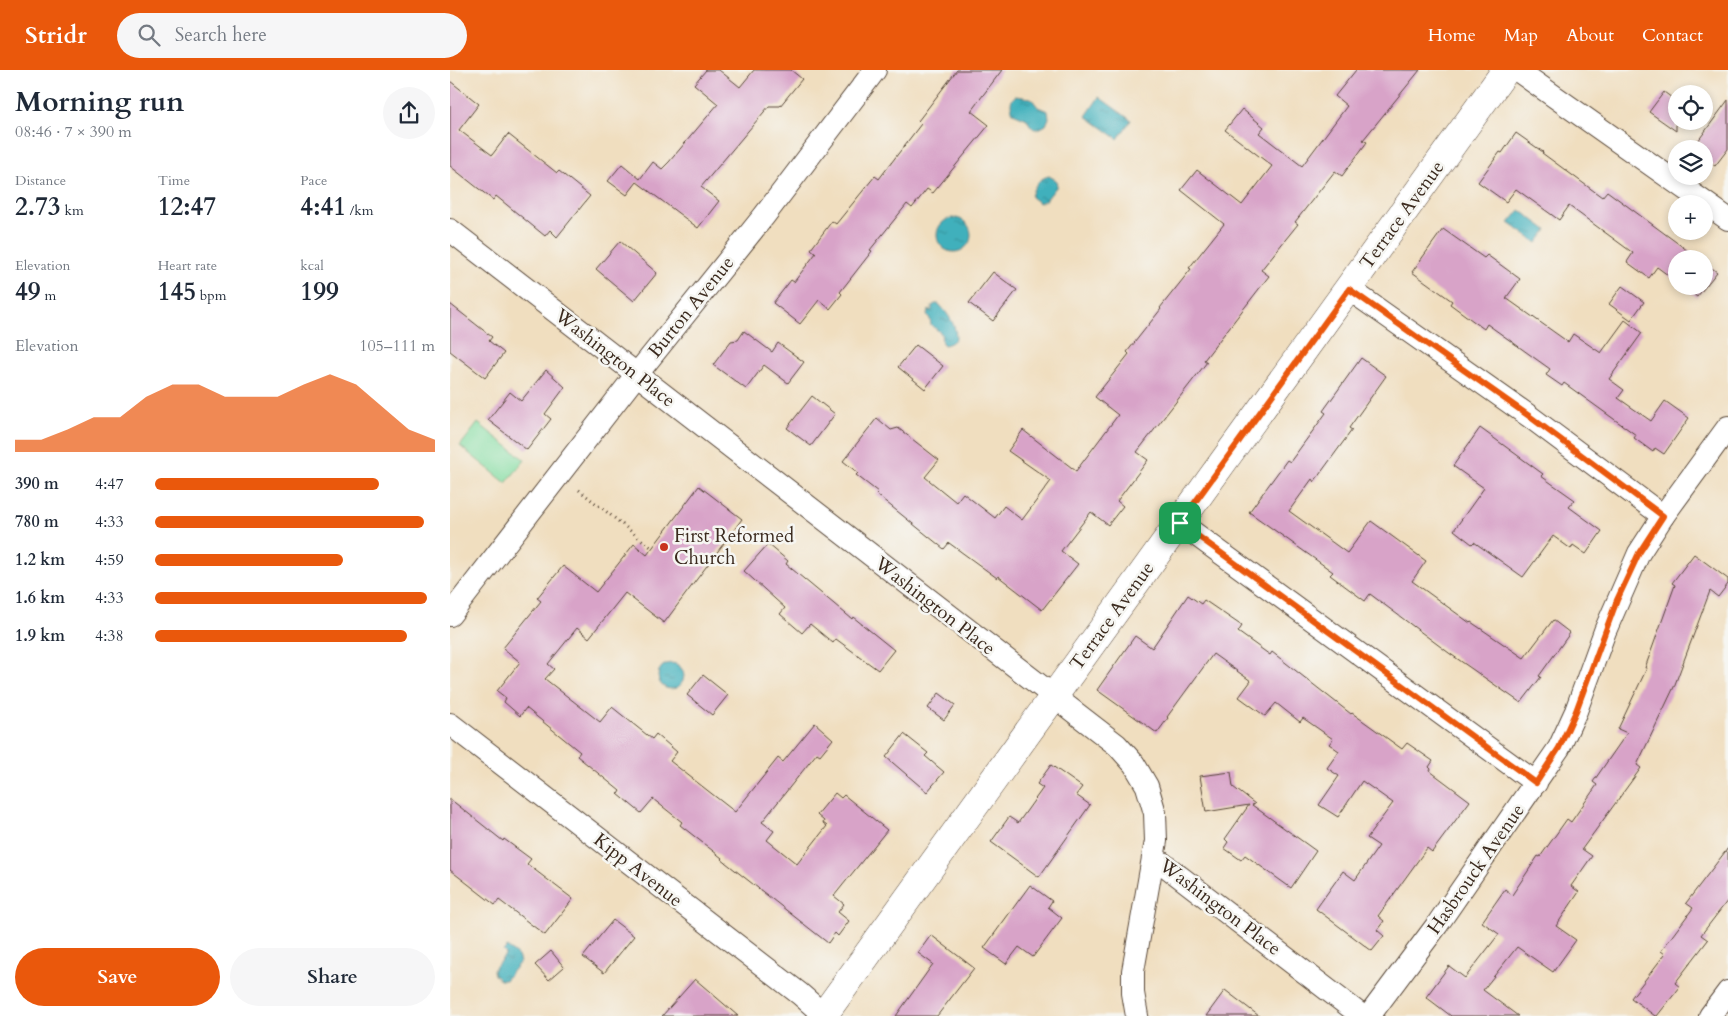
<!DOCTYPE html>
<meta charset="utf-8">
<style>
body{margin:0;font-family:Cardo,serif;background:#f6f6f7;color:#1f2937;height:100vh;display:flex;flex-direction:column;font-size:19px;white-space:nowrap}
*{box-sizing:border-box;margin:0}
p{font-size:16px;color:#747a83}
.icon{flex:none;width:28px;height:28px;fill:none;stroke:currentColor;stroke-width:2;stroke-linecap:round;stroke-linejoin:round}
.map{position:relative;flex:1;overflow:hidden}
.side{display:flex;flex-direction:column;background:#fff;width:450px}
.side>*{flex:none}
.tools{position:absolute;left:1218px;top:15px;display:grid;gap:10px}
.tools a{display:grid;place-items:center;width:45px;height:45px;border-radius:50%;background:#fff;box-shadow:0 2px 8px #0003;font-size:25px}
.pin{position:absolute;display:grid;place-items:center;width:42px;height:42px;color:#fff;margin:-21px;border-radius:10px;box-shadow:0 2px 8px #0006}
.round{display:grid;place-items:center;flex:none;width:52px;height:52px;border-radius:26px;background:#f6f6f7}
.summary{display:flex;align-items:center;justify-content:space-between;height:85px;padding:0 15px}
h1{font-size:28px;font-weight:800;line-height:38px}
.figures{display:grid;grid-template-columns:repeat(3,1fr);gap:8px;height:85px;padding:5px 15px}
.figures div{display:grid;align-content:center}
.figures b{font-size:25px;font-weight:800}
.figures small{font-size:14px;font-weight:400}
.figures p{font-size:14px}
.chart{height:140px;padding:10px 15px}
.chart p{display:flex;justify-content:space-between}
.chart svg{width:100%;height:90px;margin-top:5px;fill:#ea580c;opacity:.7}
.button{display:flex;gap:10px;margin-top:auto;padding:10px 15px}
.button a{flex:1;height:58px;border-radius:30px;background:#ea580c;color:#fff;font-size:20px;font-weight:800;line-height:58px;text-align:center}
.button a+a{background:#f6f6f7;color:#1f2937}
ul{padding:0 15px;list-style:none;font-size:16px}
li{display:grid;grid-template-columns:80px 60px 1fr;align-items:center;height:38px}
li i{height:12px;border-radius:6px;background:#ea580c}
header{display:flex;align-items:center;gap:30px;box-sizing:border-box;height:70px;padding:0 25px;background:#ea580c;color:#fff}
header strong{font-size:24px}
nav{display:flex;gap:28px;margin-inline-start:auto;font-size:18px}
.search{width:350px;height:45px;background:#f6f6f7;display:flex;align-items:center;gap:12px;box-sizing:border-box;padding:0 18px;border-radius:28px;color:#747a83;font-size:19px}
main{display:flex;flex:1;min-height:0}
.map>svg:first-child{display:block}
.green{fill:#84dda2;stroke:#608460}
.water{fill:url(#water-ripples);stroke:#3e6d6d}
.building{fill:#d8a3c8}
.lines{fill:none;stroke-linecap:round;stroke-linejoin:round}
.street-casing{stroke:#564536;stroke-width:24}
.secondary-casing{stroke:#564536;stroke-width:29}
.path{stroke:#564536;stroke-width:3;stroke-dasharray:1 4;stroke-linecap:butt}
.street{stroke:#fff;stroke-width:22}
.secondary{stroke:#fff;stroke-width:28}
.route-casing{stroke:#fff;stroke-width:10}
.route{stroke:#ea580c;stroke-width:6}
.poi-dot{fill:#c8321e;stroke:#f6f6f2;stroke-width:2}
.labels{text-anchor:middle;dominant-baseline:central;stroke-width:5;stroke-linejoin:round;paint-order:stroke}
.street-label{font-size:19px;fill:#3b2a1e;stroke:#f6f6f2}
.poi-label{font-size:19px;fill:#3b2a1e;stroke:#f6f6f2;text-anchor:start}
</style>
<header>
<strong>Stridr</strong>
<div class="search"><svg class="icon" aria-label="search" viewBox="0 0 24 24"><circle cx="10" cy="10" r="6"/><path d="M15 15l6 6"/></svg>Search here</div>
<nav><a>Home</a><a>Map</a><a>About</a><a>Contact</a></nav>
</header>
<main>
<section class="side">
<div class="summary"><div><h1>Morning run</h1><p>08:46 · 7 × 390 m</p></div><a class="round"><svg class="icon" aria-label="share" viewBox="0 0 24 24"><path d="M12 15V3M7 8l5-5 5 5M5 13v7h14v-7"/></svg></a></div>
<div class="figures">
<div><p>Distance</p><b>2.73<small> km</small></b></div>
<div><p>Time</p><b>12:47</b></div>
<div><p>Pace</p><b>4:41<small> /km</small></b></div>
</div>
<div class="figures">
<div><p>Elevation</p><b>49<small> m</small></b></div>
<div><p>Heart rate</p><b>145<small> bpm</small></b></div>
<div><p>kcal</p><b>199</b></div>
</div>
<div class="chart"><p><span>Elevation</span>105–111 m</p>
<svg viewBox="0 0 160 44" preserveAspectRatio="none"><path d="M0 44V38L10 38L20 33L30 27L40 27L50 17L60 11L70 11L80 17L90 17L100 17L110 11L120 6L130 11L140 22L150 33L160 38V44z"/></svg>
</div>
<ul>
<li><b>390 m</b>4:47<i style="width:80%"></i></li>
<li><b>780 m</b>4:33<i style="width:96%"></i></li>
<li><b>1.2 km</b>4:59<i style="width:67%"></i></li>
<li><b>1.6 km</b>4:33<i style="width:97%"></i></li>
<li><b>1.9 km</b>4:38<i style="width:90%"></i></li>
</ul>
<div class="button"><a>Save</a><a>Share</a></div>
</section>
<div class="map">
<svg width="1278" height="946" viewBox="0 0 1278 946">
<defs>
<pattern id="water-ripples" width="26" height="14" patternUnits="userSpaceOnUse" patternTransform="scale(1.25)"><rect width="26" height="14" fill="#40b0bc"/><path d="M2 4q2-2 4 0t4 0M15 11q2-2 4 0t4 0" fill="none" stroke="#378f98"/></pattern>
</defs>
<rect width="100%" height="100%" fill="#f6f6f2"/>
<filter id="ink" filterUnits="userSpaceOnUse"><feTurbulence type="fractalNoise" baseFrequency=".02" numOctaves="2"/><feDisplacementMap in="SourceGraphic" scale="10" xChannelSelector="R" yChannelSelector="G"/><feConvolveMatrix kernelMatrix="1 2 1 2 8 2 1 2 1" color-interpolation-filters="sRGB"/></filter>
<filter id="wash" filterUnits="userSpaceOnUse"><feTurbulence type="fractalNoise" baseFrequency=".0096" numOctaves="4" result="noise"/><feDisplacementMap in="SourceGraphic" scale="20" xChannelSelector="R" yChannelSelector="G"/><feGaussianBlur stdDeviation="1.12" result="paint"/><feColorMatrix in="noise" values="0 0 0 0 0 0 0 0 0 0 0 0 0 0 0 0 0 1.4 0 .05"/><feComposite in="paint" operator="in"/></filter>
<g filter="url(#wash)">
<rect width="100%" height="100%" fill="#f0debf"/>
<path class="green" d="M 28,353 L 75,390 L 56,413 L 10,376 Z"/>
<g class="water">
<path d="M 565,26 L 581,28 L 588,37 L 598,41 L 599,48 L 596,55 C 585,62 582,60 577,49 L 563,43 C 561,36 559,31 565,26 Z"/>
<path d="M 649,27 L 681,50 L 668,69 L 636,46 Z"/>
<path d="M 599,106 L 606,110 L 607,116 L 596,130 L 589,133 L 581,127 C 583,117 589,108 599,106 Z"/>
<path d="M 1070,140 L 1097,160 L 1087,173 L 1059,153 Z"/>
<circle cx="504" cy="165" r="17"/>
<path d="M 485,234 L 489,234 C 498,244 506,254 506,268 C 503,272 500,274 494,275 L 492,273 L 491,263 L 481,255 L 480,249 L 477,245 L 478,241 L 482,240 L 482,236 Z"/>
<circle cx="221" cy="606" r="13"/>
<path d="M 57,877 L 68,886 L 70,892 L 55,910 L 50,910 L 44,905 L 43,900 L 56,884 L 53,881 Z"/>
</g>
<g id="blocks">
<g class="building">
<path d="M 256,0 L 269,0 L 290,17 L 304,0 L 341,0 L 352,9 L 330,36 L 319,36 L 251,117 L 269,131 L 248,158 L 187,112 L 177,125 L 158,111 L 172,94 L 190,109 L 203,92 L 212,99 L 219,92 L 268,34 L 244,14 Z"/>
<path d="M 507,0 L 552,0 L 521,41 L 539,55 L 483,123 L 477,119 L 462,138 L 457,134 L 420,180 L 422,181 L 390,222 L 392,224 L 380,239 L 369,230 L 350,254 L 323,233 L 341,210 L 344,212 L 366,183 L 361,179 L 382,151 L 386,154 L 425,106 L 429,109 L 451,80 L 471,54 L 468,51 Z"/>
<path d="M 906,0 L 970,0 L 913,70 L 917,72 L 892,106 L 885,101 L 845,152 L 848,154 L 811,200 L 819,206 L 754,290 L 757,292 L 687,382 L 698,390 L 667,431 L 673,436 L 658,455 L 641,442 L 611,481 L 628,494 L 592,540 L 548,506 L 547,508 L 499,473 L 494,479 L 426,424 L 428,422 L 406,405 L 408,403 L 393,391 L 427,348 L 441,360 L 448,358 L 489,390 L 475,407 L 506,432 L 513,423 L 545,448 L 554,436 L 572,450 L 601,411 L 558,381 L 573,360 L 626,401 L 668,345 L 645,327 L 679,284 L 677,282 L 711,239 L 710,238 L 741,199 L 739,198 L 774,154 L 731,120 L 747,100 L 792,135 L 822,96 L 775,60 L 792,39 L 814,57 L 809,63 L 852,96 L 897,36 L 885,26 Z"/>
<path d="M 0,11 L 29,34 L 9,60 L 42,85 L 58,64 L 107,103 L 109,101 L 140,126 L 107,167 L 100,160 L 95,166 L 46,126 L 43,130 L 0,96 Z"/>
<path d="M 1214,22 L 1226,31 L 1226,61 L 1199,42 Z"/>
<path d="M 1278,30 L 1278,79 L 1265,96 L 1254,88 L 1254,75 L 1248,71 Z"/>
<path d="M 1066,63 L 1093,82 L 1092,83 L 1152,127 L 1157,121 L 1249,189 L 1226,189 L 1226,211 L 1207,197 L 1199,208 L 1177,192 L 1183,183 L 1119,136 L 1109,150 L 1066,119 L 1056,132 L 1028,112 L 1050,82 L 1052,83 Z"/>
<path d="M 993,159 L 1034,188 L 1037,185 L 1070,209 L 1056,228 L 1118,272 L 1123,264 L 1151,283 L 1175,250 L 1192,263 L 1159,309 L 1174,320 L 1168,328 L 1201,351 L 1215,331 L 1239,348 L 1214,384 L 1205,378 L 1203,382 L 1184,368 L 1186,365 L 1114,313 L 1112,316 L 1096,305 L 1100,299 L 1037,254 L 1034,259 L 1000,234 L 1002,231 L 962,202 Z"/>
<path d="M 170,171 L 207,203 L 184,231 L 146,199 Z"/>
<path d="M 1254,192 L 1267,202 L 1247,227 L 1232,216 L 1254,216 Z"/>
<path d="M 543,202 L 567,220 L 543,251 L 519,233 Z"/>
<path d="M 1172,216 L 1194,232 L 1181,250 L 1159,234 Z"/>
<path d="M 0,234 L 42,267 L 39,271 L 54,283 L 35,308 L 0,281 Z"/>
<path d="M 294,261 L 322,282 L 328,273 L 354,292 L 338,313 L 314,295 L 296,319 L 263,295 L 281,271 L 288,270 Z"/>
<path d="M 466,275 L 493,296 L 475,319 L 448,297 Z"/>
<path d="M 911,288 L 936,306 L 899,358 L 902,360 L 864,412 L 862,409 L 839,441 L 897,483 L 921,451 L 976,491 L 962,511 L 1020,553 L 1021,552 L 1074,588 L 1103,550 L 1120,563 L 1089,606 L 1091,607 L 1071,633 L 999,583 L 920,524 L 915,531 L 880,505 L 883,502 L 799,442 L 837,390 L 840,392 L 876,343 L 873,341 Z"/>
<path d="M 96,300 L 115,317 L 95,344 L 101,349 L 77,380 L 38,350 L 60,322 L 71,331 Z"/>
<path d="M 362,326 L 385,344 L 361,376 L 337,358 Z"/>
<path d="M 1030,358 L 1093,404 L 1091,406 L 1125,430 L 1119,437 L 1152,461 L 1136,484 L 1123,475 L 1121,479 L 1103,466 L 1073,507 L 1024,472 L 1022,474 L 1004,460 L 1034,418 L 1003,396 Z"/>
<path d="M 249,416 L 292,449 L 214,553 L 175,523 L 139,568 L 127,558 L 98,594 L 104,599 L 95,609 L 150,652 L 162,637 L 202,669 L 206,664 L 227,682 L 220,691 L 285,742 L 328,688 L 333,692 L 365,653 L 383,669 L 370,685 L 367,683 L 312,752 L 324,761 L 317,770 L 347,794 L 377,756 L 373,753 L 374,751 L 367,745 L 385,723 L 391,728 L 394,725 L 437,760 L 384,826 L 394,834 L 388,842 L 399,851 L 388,866 L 385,863 L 378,873 L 271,789 L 272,788 L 230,755 L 232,752 L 203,729 L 191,743 L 168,724 L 170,721 L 127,686 L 130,682 L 76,638 L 70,646 L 54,632 L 56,628 L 47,621 L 70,592 L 53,578 L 91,531 L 87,528 L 113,496 L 146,522 L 184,474 L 197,485 Z"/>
<path d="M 318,474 L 338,491 L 336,494 L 402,549 L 403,547 L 444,580 L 428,600 L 386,569 L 383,573 L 360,554 L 352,563 L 330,544 L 335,538 L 294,501 Z"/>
<path d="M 1244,484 L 1278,509 L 1278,514 L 1268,527 L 1260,521 L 1224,617 L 1187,695 L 1191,698 L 1132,779 L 1142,786 L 1121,816 L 1129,822 L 1106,856 L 1126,870 L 1103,902 L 1067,877 L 1033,920 L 1068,946 L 1001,946 L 976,927 L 999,896 L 1015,908 L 1049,864 L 1032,852 L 1055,819 L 1062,825 L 1088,786 L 1090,787 L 1117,749 L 1121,752 L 1147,715 L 1143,712 L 1177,663 L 1168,659 L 1197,598 L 1195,598 L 1225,515 L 1222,513 Z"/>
<path d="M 738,525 L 751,534 L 754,530 L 792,556 L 788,562 L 820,585 L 822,582 L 901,644 L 902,643 L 952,679 L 957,673 L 983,691 L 979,697 L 981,699 L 980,701 L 1020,731 L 982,782 L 977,778 L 928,846 L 934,851 L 927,860 L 934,866 L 922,881 L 866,839 L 893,801 L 905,810 L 929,776 L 917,768 L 943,733 L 912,711 L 888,747 L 869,735 L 889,706 L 877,698 L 889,681 L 879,674 L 883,669 L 853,648 L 850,652 L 826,633 L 815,646 L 789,627 L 801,611 L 763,584 L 717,647 L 718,648 L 707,663 L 647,620 L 685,566 L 702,578 Z"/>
<path d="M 253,605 L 278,625 L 262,645 L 237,625 Z"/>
<path d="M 489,623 L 505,635 L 494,650 L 478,638 Z"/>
<path d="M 454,664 L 478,683 L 475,686 L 494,702 L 477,722 L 436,687 Z"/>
<path d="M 601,695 L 632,717 L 626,725 L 640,735 L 589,807 L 541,772 L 559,747 L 568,753 L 593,718 L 587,714 Z"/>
<path d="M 781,702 L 783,717 L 805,734 L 802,735 L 866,781 L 841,818 L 795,785 L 791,790 L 774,778 L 778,772 L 775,769 L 799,735 L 756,742 L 750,706 Z"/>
<path d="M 0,729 L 53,771 L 54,769 L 81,789 L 77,794 L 123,829 L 95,865 L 49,830 L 45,835 L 0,800 Z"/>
<path d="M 1278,778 L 1278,830 L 1251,865 L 1258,870 L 1225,913 L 1230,917 L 1207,946 L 1205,946 L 1181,928 L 1215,884 L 1211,881 L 1243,838 L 1236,833 Z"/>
<path d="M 580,815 L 602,831 L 598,837 L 612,848 L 583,887 L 569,877 L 556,894 L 534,878 Z"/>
<path d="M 163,850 L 184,866 L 154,903 L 133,887 Z"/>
<path d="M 481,865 L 524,898 L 487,946 L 446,946 L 483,894 L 468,883 Z"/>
<path d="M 101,881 L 114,897 L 99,910 L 85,895 Z"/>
<path d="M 245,909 L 288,946 L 212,946 Z"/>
<path d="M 775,920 L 809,946 L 756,946 Z"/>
</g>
</g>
</g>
<g filter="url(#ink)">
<use href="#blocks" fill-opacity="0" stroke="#564536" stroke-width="1"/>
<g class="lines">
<g class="street-casing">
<g id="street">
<path d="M 1067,0 L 1278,149"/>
<path d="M 0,160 L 667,675 L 684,694 L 697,716 L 705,743 L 706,771 L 683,901 L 683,923 L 687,946"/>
<path d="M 899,219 L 1079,346 L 1213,446"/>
<path d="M 730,453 L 1086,713"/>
<path d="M 0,545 L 187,304 L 314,146 L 425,0"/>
<path d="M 0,654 L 350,924 L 375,946"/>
<path d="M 704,787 L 912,946"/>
<path d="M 919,946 L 987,855 L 1109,678 L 1126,641 L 1155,561 L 1189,483 L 1213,446 L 1278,357"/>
<path d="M 1260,946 L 1278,922"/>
</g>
</g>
<g class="secondary-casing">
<path id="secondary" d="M 373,946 L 1056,0"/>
</g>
<path class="path" d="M 129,420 L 202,478"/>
<use href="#street" class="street"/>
<use href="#secondary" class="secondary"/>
</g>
</g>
<g class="lines" filter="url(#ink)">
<g class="route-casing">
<path id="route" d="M 899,219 L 1079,346 L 1213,446 L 1189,483 L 1167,530 L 1126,641 L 1109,678 L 1086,713 L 730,453 Z"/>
</g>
<use href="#route" class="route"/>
</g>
<circle class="poi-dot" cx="214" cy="477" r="5"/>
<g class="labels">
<g class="street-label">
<text transform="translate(952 145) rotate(-54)">Terrace Avenue</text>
<text transform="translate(241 237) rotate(-51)">Burton Avenue</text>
<text transform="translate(165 288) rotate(38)">Washington Place</text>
<text transform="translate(485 536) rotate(38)">Washington Place</text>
<text transform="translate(662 546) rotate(-54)">Terrace Avenue</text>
<text transform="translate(1026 799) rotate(-55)">Hasbrouck Avenue</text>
<text transform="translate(188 800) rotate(38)">Kipp Avenue</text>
<text transform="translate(770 837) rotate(37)">Washington Place</text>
</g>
<g class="poi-label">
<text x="224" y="466">First Reformed<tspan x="224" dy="22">Church</tspan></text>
</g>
</g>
</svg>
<div class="tools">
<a><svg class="icon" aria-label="locate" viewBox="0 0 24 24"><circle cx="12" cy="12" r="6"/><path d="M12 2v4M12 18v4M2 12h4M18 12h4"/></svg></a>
<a><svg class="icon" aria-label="layers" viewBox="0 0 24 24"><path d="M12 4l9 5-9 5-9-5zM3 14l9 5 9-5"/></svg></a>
<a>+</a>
<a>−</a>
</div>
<div class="pin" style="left:730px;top:453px;background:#1e9e55"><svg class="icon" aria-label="arrive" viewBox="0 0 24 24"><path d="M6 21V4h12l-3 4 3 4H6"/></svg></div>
</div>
</main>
